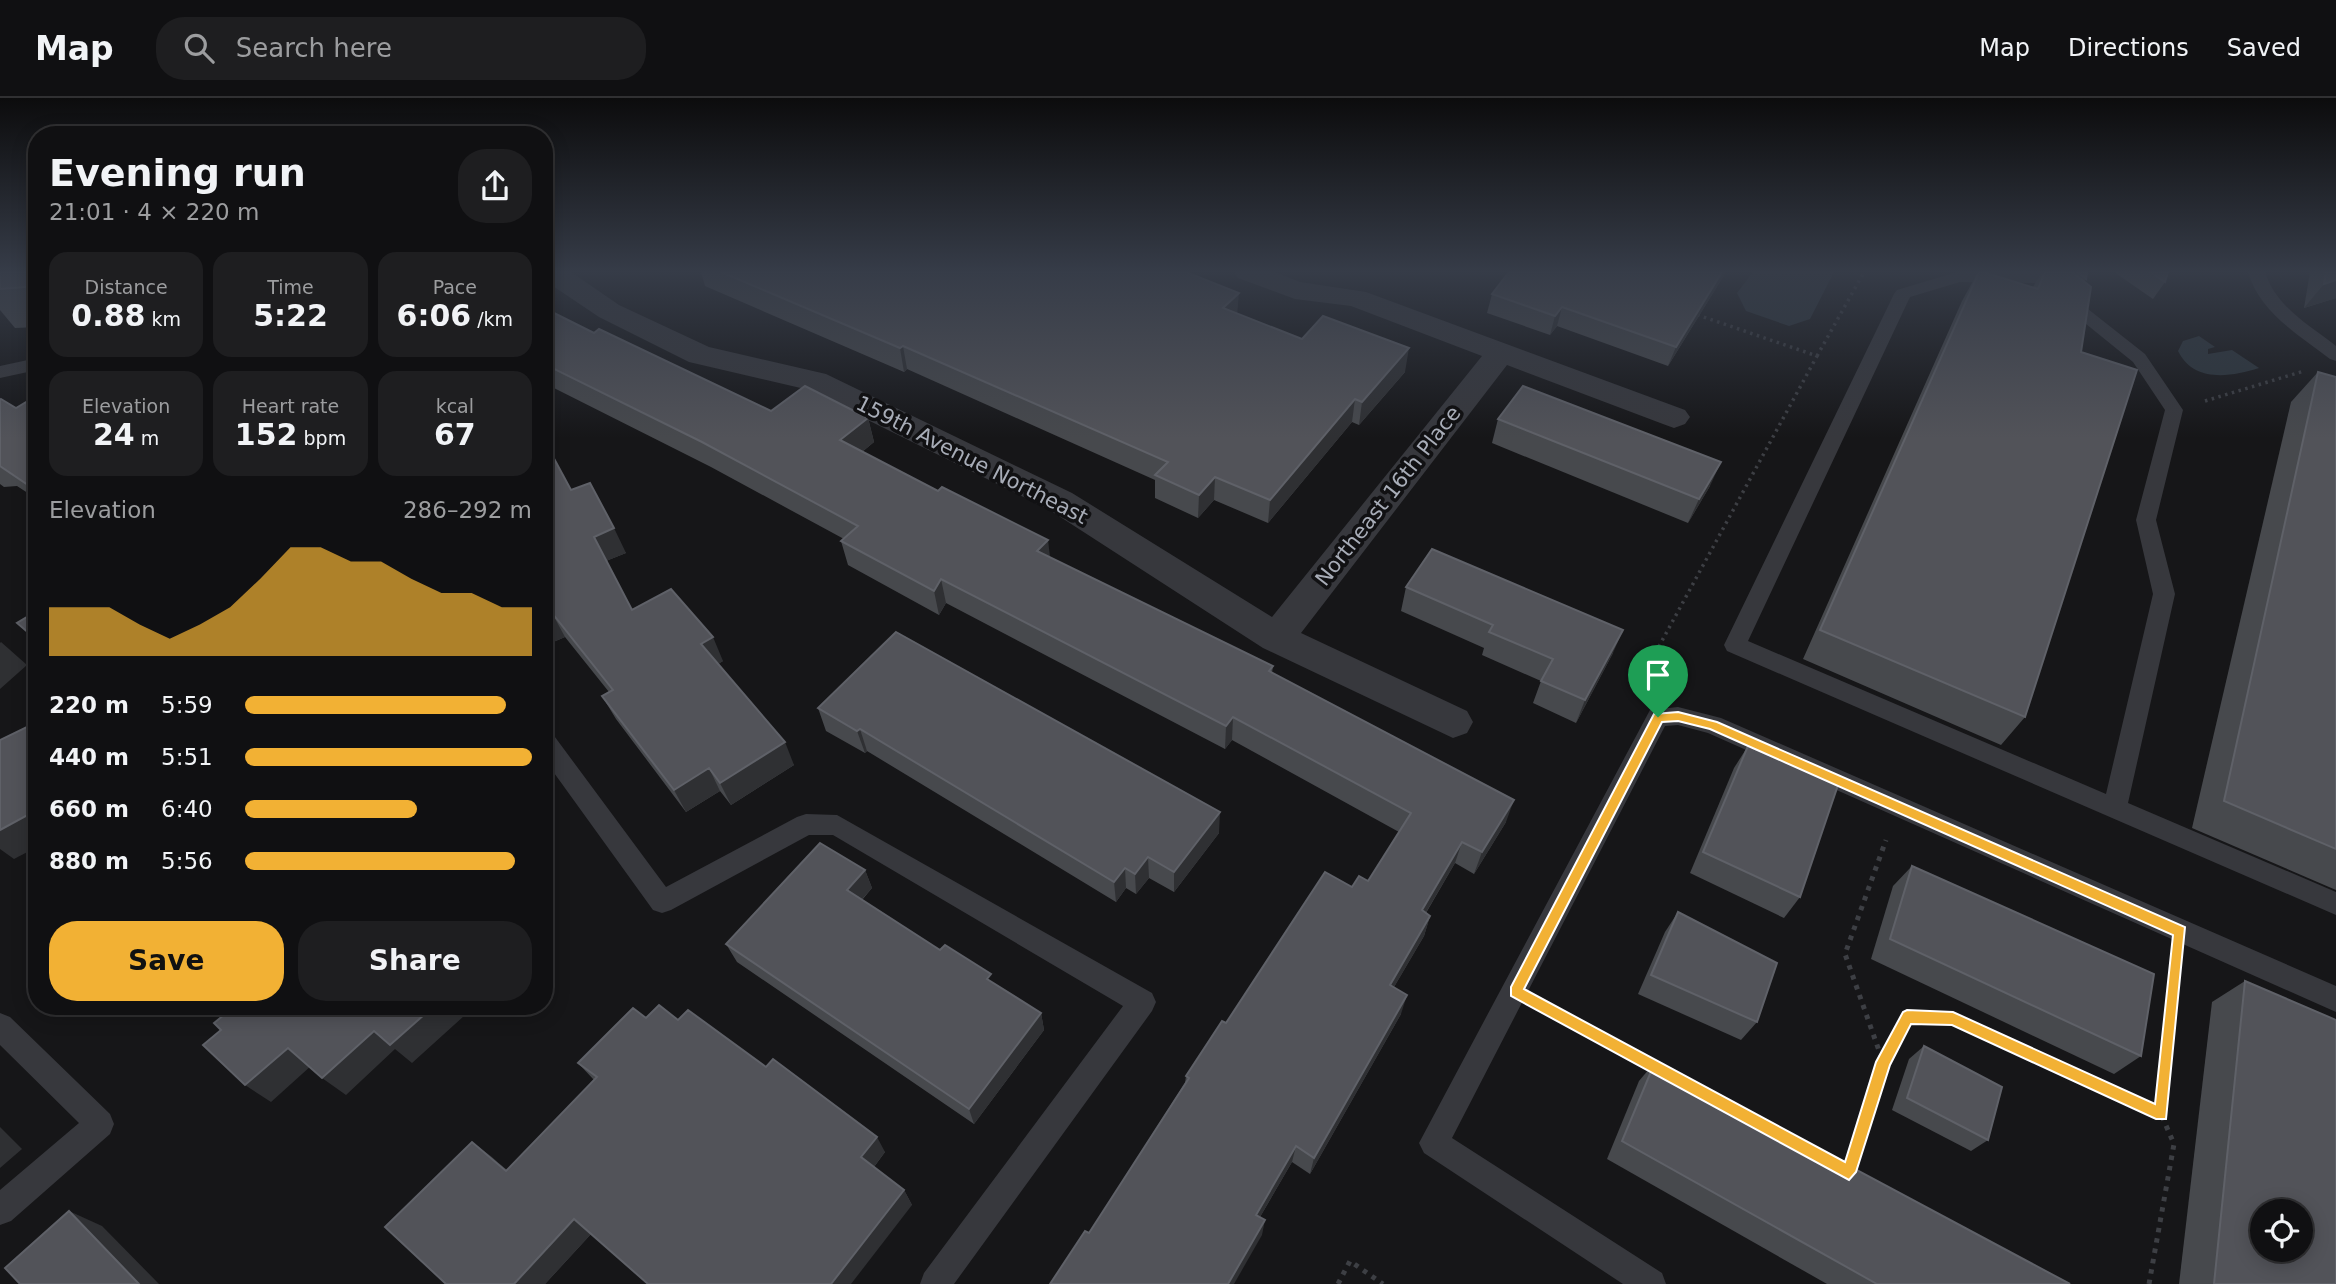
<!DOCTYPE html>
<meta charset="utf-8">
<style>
body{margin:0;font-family:"DejaVu Sans",sans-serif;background:#1e1e20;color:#f1f3f6;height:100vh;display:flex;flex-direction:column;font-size:26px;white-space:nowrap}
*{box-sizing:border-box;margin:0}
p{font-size:23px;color:#9c9d9f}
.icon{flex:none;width:38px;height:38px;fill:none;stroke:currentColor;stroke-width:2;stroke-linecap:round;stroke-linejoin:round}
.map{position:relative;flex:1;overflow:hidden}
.drawer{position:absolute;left:28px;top:28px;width:525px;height:889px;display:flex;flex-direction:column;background:#101012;border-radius:28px;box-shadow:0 4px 18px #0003,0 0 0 2px #303032}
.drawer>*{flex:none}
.buttons{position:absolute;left:2250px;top:1101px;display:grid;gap:14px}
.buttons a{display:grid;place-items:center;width:63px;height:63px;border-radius:50%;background:#101012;box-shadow:0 4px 18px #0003,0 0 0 2px #303032;font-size:35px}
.pin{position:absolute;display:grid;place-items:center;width:60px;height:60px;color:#fff;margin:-72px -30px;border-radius:50% 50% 50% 0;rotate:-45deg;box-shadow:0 0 7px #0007}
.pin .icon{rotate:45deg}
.round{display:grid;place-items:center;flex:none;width:74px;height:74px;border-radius:28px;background:#1e1e20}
.overview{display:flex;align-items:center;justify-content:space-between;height:119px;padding:0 21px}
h1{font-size:38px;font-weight:600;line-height:52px}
.metrics{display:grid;grid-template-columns:repeat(3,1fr);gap:10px;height:119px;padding:7px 21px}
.metrics div{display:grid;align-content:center;border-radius:18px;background:#1e1e20;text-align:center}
.metrics b{font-size:30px;font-weight:600}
.metrics small{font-size:19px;font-weight:400}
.metrics p{font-size:19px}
.chart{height:196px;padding:14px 21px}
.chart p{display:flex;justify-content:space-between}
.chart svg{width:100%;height:126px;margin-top:7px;fill:#f2b134;opacity:.7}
.button{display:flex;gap:14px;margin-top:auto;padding:14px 21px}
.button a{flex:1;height:80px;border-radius:28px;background:#f2b134;color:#111;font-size:28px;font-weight:600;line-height:80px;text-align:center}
.button a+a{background:#1e1e20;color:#f1f3f6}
ul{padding:0 21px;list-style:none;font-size:23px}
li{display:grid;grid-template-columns:112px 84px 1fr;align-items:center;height:52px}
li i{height:18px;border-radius:9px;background:#f2b134}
header{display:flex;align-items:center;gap:42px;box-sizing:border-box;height:98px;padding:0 35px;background:#101012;border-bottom:2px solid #303032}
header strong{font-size:33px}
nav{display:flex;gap:38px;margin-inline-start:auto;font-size:24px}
.search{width:490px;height:63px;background:#1e1e20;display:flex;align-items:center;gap:18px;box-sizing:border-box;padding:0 24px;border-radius:28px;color:#9c9d9f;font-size:26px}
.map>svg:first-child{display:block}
.water{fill:#2c353c}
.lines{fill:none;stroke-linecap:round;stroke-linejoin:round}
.path-far1{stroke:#3d3f44;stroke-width:3.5;stroke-dasharray:2.5 4.5;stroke-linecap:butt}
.path{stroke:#3d3f44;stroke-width:5;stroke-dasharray:4.5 6;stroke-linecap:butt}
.lane{fill:#37383d;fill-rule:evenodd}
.street{fill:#37383d;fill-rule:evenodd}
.wall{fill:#47494d}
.shaded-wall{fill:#2f3033}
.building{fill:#525359;stroke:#5f6168;stroke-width:2;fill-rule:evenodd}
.route{fill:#f2b134;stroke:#fff;stroke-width:2;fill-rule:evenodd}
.labels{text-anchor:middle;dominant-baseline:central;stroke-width:7;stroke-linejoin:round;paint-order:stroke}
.street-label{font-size:21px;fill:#a8adb8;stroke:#111113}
</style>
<header>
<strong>Map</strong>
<div class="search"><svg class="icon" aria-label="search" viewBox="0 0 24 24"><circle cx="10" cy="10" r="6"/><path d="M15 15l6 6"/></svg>Search here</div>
<nav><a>Map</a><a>Directions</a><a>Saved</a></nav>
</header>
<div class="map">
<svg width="2336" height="1186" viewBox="0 0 2336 1186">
<rect width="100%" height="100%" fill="#161618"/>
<g class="water">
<path d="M 1753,174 L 1834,174 L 1810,221 L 1789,228 L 1746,213 L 1737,195 Z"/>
<path d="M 2199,238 L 2215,249 L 2208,251 L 2208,256 L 2232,252 L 2259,270 C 2230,279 2194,285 2178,253 L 2183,243 Z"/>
</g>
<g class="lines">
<g class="path-far1">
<path d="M 1817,258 L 1864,174"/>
<path d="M 2205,303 L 2304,273"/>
<path d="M 1664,585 L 1651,563 L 1817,258 L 1695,216"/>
</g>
<g class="path">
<path d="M 1547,910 L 1656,969"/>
<path d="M 1883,964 L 1907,919 L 1953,921 L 2161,1016"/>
<path d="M 1850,1071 L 1883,964 L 1845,856 L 1886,742"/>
<path d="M 1338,1186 L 1350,1163 L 1383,1186"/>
<path d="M 2149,1186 L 2174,1046 L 2161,1016 L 2176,873"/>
</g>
<g class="lane">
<path d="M 1957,174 L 2041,174 L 2046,180 L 2037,185 L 1960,184 L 1910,199 L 1748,543 L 2106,696 L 2153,496 L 2136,422 L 2165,312 L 2133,264 L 2054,200 L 2057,196 L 2069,196 L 2145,256 L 2183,312 L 2156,422 L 2175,496 L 2128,705 L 2336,794 L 2336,817 L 1727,553 L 1724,547 L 1894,196 L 1897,192 Z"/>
<path d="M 2248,174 L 2265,174 C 2276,209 2309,227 2336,248 L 2336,263 L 2330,261 C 2298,236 2260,215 2248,174 Z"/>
<path d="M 37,260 L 37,272 L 0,280 L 0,268 Z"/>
<path d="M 1678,609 L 1721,620 L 2336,888 L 2336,914 L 1708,635 L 1678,627 L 1665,628 L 1452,1040 L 1662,1175 L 1666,1186 L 1623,1186 L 1424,1055 L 1419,1045 L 1650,612 Z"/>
<path d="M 544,633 L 552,635 L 666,789 L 797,719 L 806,716 L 837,717 L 1152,895 L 1156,904 L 1152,913 L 954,1186 L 920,1186 L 924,1175 L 1123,908 L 833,737 L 809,737 L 671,812 L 662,815 L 653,812 L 544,661 Z"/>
<path d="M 0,915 L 10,919 L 110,1016 L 114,1026 L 110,1036 L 11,1123 L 0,1127 L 0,1092 L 79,1025 L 0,947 Z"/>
</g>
<path class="street" d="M 544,174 L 571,174 L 619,207 L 709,249 L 826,276 L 1072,395 L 1272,519 L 1482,258 L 1351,208 L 1295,201 L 1238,180 L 1234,174 L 1275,174 L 1300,184 L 1366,194 L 1685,312 L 1690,319 L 1685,326 L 1674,330 L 1663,326 L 1507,267 L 1301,535 L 1467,613 L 1473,624 L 1467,635 L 1453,640 L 1263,550 L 1048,411 L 805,291 L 689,264 L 599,219 L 544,182 Z"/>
</g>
<g class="wall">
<path d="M 0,174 L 37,174 L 37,229 L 15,230 L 0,212 Z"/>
<path d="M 701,174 L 1186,174 L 1238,216 L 1302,241 L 1405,274 L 1359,327 L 1352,324 L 1268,425 L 1214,402 L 1198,420 L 1155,400 L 1155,382 L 907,271 L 904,274 L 705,188 Z"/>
<path d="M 1509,174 L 1726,174 L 1668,268 L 1557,228 L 1550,237 L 1487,215 L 1492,196 Z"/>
<path d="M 1978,174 L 2033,189 L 2042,174 L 2087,174 L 2086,181 L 2084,184 L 2025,619 L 2001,647 L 1803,561 L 1962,203 Z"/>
<path d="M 2114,174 L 2168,174 L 2165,184 L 2153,201 Z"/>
<path d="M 2310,174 L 2336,174 L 2336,200 L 2304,210 Z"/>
<path d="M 544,210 L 594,235 L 771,313 L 868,320 L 874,344 L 862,354 L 1050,460 L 1273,568 L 1272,575 L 1506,724 L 1474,776 L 1455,765 L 1426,815 L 1430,818 L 1424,838 L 1394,889 L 1401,916 L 1310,1076 L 1292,1064 L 1260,1119 L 1262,1137 L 1089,1135 L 1185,985 L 1186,978 L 1226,925 L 1352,789 L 1368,783 L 1399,734 L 1232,642 L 1225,651 L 946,505 L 939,517 L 848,467 L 841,443 L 844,441 L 711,369 L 544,285 Z"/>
<path d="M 2318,274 L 2336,279 L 2336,792 L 2192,730 L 2291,304 Z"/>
<path d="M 0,302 L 16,310 L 34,307 L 37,305 L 37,401 L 17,388 L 4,389 L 0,386 Z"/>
<path d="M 1498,321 L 1710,388 L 1688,425 L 1492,345 Z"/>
<path d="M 571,392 L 626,455 L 606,463 L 632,512 L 723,563 L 718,566 L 794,667 L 731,707 L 720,693 L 686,714 L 616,621 L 602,598 L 609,594 L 565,539 L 544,548 Z"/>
<path d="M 1406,489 L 1613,555 L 1576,625 L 1533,605 L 1541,583 L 1482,557 L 1484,550 L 1401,513 Z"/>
<path d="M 818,610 L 1219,735 L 1174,794 L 1149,780 L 1136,796 L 1126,790 L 1116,804 L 867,653 L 865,655 L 826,633 Z"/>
<path d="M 1748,648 L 1800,799 L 1784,820 L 1690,775 L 1734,670 Z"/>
<path d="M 1912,768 L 2141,958 L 2114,976 L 1871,861 L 1893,788 Z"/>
<path d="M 865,772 L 872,790 L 862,802 L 940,852 L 1041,915 L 1044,932 L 974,1026 L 737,864 L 726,846 Z"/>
<path d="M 1678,814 L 1757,924 L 1741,942 L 1638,896 L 1665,834 Z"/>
<path d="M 2245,883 L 2336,1186 L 2179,1186 L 2212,904 Z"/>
<path d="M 646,920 L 678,922 L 766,969 L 885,1054 L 874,1069 L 904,1092 L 912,1107 L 591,1136 L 545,1186 L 446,1186 L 472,1044 L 507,1072 L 594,982 L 578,965 Z"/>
<path d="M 1924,948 L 1988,1042 L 1971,1053 L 1892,1012 L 1909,961 Z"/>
<path d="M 1655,964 L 2070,1186 L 1827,1186 L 1607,1061 L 1639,983 Z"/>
</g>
<g class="shaded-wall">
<path d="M 1722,174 L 1726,174 L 1668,268 L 1676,249 Z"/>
<path d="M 2336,182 L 2336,200 L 2304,210 L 2324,186 Z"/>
<path d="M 1239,195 L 1237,218 L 1223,210 Z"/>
<path d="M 1562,209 L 1557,228 L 1550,237 L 1555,218 Z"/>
<path d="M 903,248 L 907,271 L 904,274 L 900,250 Z"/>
<path d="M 1409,250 L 1405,274 L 1359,327 L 1362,304 Z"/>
<path d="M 1355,301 L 1352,324 L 1268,425 L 1270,402 Z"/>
<path d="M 868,320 L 874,344 L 846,367 L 840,342 Z"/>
<path d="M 1721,364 L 1710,388 L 1688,425 L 1699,401 Z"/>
<path d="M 1215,379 L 1214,402 L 1198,420 L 1199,397 Z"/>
<path d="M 614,430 L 626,455 L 606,463 L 594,439 Z"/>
<path d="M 1048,442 L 1051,467 L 1037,453 Z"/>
<path d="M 941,481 L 946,505 L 939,517 L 934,493 Z"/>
<path d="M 552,515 L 565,539 L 544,548 L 544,518 Z"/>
<path d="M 1623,532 L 1613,555 L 1576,625 L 1585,602 Z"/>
<path d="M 713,539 L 723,563 L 712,570 L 701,546 Z"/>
<path d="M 1,544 L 27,567 L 0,591 L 0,545 Z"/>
<path d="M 1233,619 L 1232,642 L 1225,651 L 1226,628 Z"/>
<path d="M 860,631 L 867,653 L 865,655 L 857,633 Z"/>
<path d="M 785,644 L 794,667 L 731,707 L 720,685 Z"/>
<path d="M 709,670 L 720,693 L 686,714 L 674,692 Z"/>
<path d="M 1514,702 L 1506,724 L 1474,776 L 1482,754 Z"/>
<path d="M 37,712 L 37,749 L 14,761 L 0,751 L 0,732 Z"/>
<path d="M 1220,714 L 1219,735 L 1174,794 L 1174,774 Z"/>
<path d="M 1462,744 L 1455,765 L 1415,833 L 1422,812 Z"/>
<path d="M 1148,759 L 1149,780 L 1136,796 L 1135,776 Z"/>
<path d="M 1125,770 L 1126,790 L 1116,804 L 1114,784 Z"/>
<path d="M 865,772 L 872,790 L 854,810 L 847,792 Z"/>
<path d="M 1430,818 L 1424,838 L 1384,906 L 1390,887 Z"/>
<path d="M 1407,897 L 1401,916 L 1310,1076 L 1314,1060 Z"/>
<path d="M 434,908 L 475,908 L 412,965 L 395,951 L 346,997 L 322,980 L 374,933 Z"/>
<path d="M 1041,915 L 1044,932 L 974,1026 L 969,1011 Z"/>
<path d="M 288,950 L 312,967 L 271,1004 L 245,987 Z"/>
<path d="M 0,1029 L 22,1051 L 0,1070 Z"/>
<path d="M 877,1039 L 885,1054 L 870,1074 L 861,1059 Z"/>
<path d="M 472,1044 L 492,1059 L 525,1089 L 506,1073 Z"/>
<path d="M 1296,1048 L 1292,1064 L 1253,1131 L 1256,1117 Z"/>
<path d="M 904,1092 L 912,1107 L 851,1186 L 831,1186 Z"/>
<path d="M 69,1113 L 102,1128 L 159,1186 L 139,1186 Z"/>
<path d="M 574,1121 L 592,1135 L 545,1186 L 514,1186 Z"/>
<path d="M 1265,1122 L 1262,1137 L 1234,1186 L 1228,1186 Z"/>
</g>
<g class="building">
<path d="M 0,174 L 37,174 L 37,188 L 0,191 Z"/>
<path d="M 721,174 L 1186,174 L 1239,195 L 1223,210 L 1302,241 L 1323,218 L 1409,250 L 1362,304 L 1355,301 L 1270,402 L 1215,379 L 1199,397 L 1155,377 L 1168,364 L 903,248 L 900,250 Z"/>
<path d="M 1509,174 L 1722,174 L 1676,249 L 1562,209 L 1555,218 L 1492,196 Z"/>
<path d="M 1979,174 L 1983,174 L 2038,191 L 2045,174 L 2072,174 L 2091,189 L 2081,254 L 2137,272 L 2025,619 L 1820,532 Z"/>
<path d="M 2078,174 L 2087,174 L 2086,181 Z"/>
<path d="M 2150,174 L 2168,174 L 2165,184 Z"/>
<path d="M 2326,174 L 2336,174 L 2336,182 L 2324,186 Z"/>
<path d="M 544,210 L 594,235 L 599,231 L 771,313 L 805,288 L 868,320 L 840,342 L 938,393 L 942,389 L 1048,442 L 1037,453 L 1273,568 L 1269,573 L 1514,702 L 1482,754 L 1462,744 L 1422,812 L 1430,818 L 1390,887 L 1407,897 L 1314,1060 L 1296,1048 L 1256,1117 L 1265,1122 L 1228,1186 L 1050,1186 L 1085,1133 L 1089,1135 L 1189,980 L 1186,978 L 1222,923 L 1226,925 L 1325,774 L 1352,789 L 1359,778 L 1368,783 L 1411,715 L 1233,619 L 1226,628 L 941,481 L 934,493 L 841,443 L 858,428 L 702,344 L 544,266 Z"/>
<path d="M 2318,274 L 2336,279 L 2336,751 L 2224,703 Z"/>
<path d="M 1523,288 L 1721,364 L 1699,401 L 1498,321 Z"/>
<path d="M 1,301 L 16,310 L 28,303 L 34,307 L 37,305 L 37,393 L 0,368 L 0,302 Z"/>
<path d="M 544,342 L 571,392 L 590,385 L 614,430 L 594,439 L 632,512 L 671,491 L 713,539 L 701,546 L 785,644 L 720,685 L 709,670 L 674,692 L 602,598 L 613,592 L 552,515 L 544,518 Z"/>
<path d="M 1432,451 L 1623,532 L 1585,602 L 1541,583 L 1553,561 L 1489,534 L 1493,527 L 1406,489 Z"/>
<path d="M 37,513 L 37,542 L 17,525 Z"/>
<path d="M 896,534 L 1220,714 L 1174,774 L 1148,759 L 1135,776 L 1125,770 L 1114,784 L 860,631 L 857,633 L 818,610 Z"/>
<path d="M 37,624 L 37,712 L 0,732 L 0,642 Z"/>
<path d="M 1748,648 L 1838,687 L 1800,799 L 1703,754 Z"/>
<path d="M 820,745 L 865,772 L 847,792 L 940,852 L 945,847 L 991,876 L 987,881 L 1041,915 L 969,1011 L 726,846 Z"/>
<path d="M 1912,768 L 2154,876 L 2141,958 L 1890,841 Z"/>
<path d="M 1678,814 L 1777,865 L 1757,924 L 1651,877 Z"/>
<path d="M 2245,883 L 2336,922 L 2336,1186 L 2214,1186 ZM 2263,1113 L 2301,1113 L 2301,1152 L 2263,1152 Z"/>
<path d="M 659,907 L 678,922 L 688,912 L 766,969 L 773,961 L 877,1039 L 861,1059 L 904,1092 L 831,1186 L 648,1186 L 574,1121 L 514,1186 L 446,1186 L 385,1129 L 472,1044 L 506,1073 L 597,979 L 578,965 L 633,910 L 646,920 Z"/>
<path d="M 235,908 L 434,908 L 390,947 L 374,933 L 322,980 L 288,950 L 245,987 L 203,947 L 221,932 L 214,925 Z"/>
<path d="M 1924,948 L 2002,989 L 1988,1042 L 1907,1000 Z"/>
<path d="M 1655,964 L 2070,1186 L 1877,1186 L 1622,1043 Z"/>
<path d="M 69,1113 L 139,1186 L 20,1186 L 5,1170 Z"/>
</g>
<linearGradient id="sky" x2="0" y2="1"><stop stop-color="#0c0c0d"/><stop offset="0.51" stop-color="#363c48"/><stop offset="1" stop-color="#363c48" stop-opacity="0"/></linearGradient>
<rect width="2336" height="340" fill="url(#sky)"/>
<path class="route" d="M 1678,614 L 1717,624 L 2185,829 L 2166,1021 L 2156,1021 L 1952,927 L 1911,926 L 1890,967 L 1856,1074 L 1849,1082 L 1511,898 L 1511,889 L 1654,616 ZM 1678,623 L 1710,631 L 2173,837 L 2155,1006 L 1953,914 L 1907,912 L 1903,914 L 1876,964 L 1845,1064 L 1524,891 L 1662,624 Z"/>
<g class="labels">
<g class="street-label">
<text transform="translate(972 362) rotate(27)">159th Avenue Northeast</text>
<text transform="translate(1388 398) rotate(-52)">Northeast 16th Place</text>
</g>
</g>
</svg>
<div class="buttons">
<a><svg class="icon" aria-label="locate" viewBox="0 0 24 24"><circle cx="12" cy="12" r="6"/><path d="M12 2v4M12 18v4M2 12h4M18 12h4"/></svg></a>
</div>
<div class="pin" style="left:1658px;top:619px;background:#1e9e55"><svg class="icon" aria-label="arrive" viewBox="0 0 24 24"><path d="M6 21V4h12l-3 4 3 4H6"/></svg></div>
<section class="drawer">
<div class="overview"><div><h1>Evening run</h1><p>21:01 · 4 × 220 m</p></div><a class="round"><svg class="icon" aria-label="share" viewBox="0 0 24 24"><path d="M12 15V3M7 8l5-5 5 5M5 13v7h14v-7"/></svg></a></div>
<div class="metrics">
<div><p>Distance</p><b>0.88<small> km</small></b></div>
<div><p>Time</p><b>5:22</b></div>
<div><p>Pace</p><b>6:06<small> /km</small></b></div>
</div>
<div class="metrics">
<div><p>Elevation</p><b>24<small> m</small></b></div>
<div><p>Heart rate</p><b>152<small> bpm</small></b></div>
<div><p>kcal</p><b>67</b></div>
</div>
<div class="chart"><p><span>Elevation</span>286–292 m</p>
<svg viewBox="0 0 160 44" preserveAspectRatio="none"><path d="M0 44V27L10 27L20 27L30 33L40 38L50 33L60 27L70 17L80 6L90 6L100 11L110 11L120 17L130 22L140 22L150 27L160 27V44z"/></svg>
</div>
<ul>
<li><b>220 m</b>5:59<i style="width:91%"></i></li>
<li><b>440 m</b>5:51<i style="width:100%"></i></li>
<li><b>660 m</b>6:40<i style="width:60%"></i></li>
<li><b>880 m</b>5:56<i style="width:94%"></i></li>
</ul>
<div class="button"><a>Save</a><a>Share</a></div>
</section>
</div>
